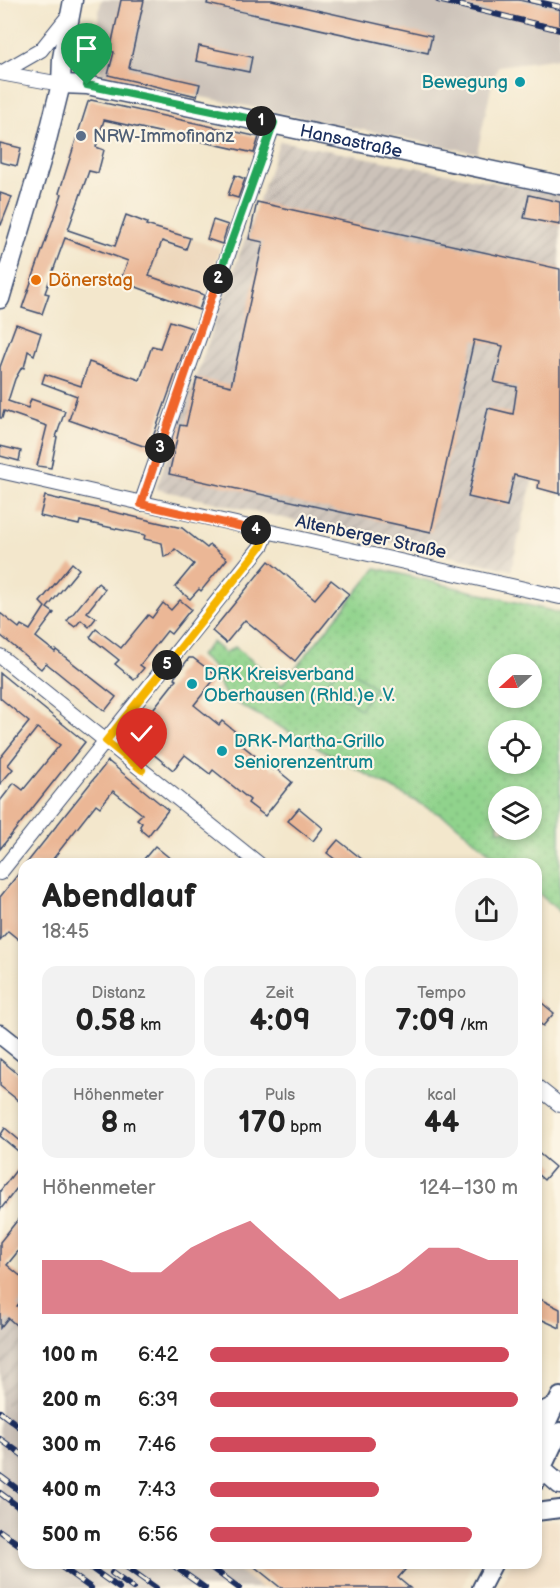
<!DOCTYPE html>
<html lang="de">
<meta charset="utf-8">
<style>
body{margin:0;font-family:"Balsamiq Sans",sans-serif;background:#f2f2f2;color:#222;height:100vh;display:flex;flex-direction:column;font-size:22px;white-space:nowrap}
*{box-sizing:border-box;margin:0}
p{font-size:20px;color:#767676}
.icon{flex:none;width:33px;height:33px;fill:none;stroke:currentColor;stroke-width:2;stroke-linecap:round;stroke-linejoin:round}
.map{position:relative;flex:1;overflow:hidden}
.drawer{position:absolute;left:18px;top:858px;width:524px;height:711px;display:flex;flex-direction:column;background:#fff;border-radius:18px;box-shadow:0 3px 9px #0003}
.drawer>*{flex:none}
.needle{width:39px;rotate:249deg}
.tools{position:absolute;left:488px;top:654px;display:grid;gap:12px}
.tools a{display:grid;place-items:center;width:54px;height:54px;border-radius:50%;background:#fff;box-shadow:0 3px 9px #0003;font-size:30px}
.pin{position:absolute;display:grid;place-items:center;width:51px;height:51px;color:#fff;margin:-62px -26px;border-radius:50% 50% 50% 0;rotate:-45deg;box-shadow:0 0 6px #0007}
.pin .icon{rotate:45deg}
.km{position:absolute;width:30px;height:30px;margin:-15px;border-radius:50%;background:#222;color:#fff;font-size:16px;line-height:30px;text-align:center}
.round{display:grid;place-items:center;flex:none;width:63px;height:63px;border-radius:32px;background:#f2f2f2}
.headline{display:flex;align-items:center;justify-content:space-between;height:102px;padding:0 24px}
h1{font-size:33px;font-weight:600;line-height:45px}
.stats{display:grid;grid-template-columns:repeat(3,1fr);gap:9px;height:102px;padding:6px 24px}
.stats div{display:grid;align-content:center;border-radius:15px;background:#f2f2f2;text-align:center}
.stats b{font-size:30px;font-weight:600}
.stats small{font-size:16px;font-weight:400}
.stats p{font-size:16px}
.chart{height:168px;padding:12px 24px}
.chart p{display:flex;justify-content:space-between}
.chart svg{width:100%;height:108px;margin-top:6px;fill:#d1495b;opacity:.7}
ul{padding:0 24px;list-style:none;font-size:20px}
li{display:grid;grid-template-columns:96px 72px 1fr;align-items:center;height:45px}
li i{height:15px;border-radius:8px;background:#d1495b}
.map>svg:first-child{display:block}
.built{fill:#edd7bb}
.industrial{fill:url(#industrial-furrows)}
.railway{fill:#ccc2b9}
.park{fill:url(#park-dots);stroke:#568175;stroke-width:1.5;fill-rule:evenodd}
.pitch{fill:#90d38c;stroke:#568175;stroke-width:1.5}
.building{fill:#ebb796}
.lines{fill:none;stroke-linecap:round;stroke-linejoin:round}
.minor-casing{stroke:#3b4b6e;stroke-width:16}
.tertiary-casing{stroke:#3b4b6e;stroke-width:20}
.secondary-casing{stroke:#3b4b6e;stroke-width:21}
.minor{stroke:#fff;stroke-width:14}
.tertiary{stroke:#fff;stroke-width:16}
.secondary{stroke:#fff;stroke-width:18}
.rail-casing{stroke:#1b2f5e;stroke-width:6}
.rail{stroke:#fcf5e5;stroke-width:4;stroke-dasharray:11;stroke-linecap:butt}
.split-1-casing{stroke:#fff;stroke-width:12}
.split-2-casing{stroke:#fff;stroke-width:12}
.split-3-casing{stroke:#fff;stroke-width:12}
.split-4-casing{stroke:#fff;stroke-width:12}
.split-5-casing{stroke:#fff;stroke-width:12}
.split-6-casing{stroke:#fff;stroke-width:12}
.split-1{stroke:#22a559;stroke-width:8}
.split-2{stroke:#22a559;stroke-width:8}
.split-3{stroke:#f0652b;stroke-width:8}
.split-4{stroke:#f0652b;stroke-width:8}
.split-5{stroke:#f5b400;stroke-width:8}
.split-6{stroke:#f5b400;stroke-width:8}
.culture-dot{fill:#0f9aa8;stroke:#fcf5e5;stroke-width:2}
.service-dot{fill:#5c6f8a;stroke:#fcf5e5;stroke-width:2}
.food-dot{fill:#e8710a;stroke:#fcf5e5;stroke-width:2}
.labels{text-anchor:middle;dominant-baseline:central;stroke-width:4.5;stroke-linejoin:round;paint-order:stroke}
.culture-label{font-size:18px;fill:#0d838f;stroke:#fcf5e5;text-anchor:start}
.service-label{font-size:18px;fill:#4e5e75;stroke:#fcf5e5;text-anchor:start}
.street-label{font-size:18px;fill:#1b2f5e;stroke:#fcf5e5}
.food-label{font-size:18px;fill:#c56008;stroke:#fcf5e5;text-anchor:start}
</style>
<div class="map">
<svg width="560" height="1588" viewBox="0 0 560 1588">
<defs>
<pattern id="industrial-furrows" width="10" height="10" patternUnits="userSpaceOnUse" patternTransform="scale(1.5)"><rect width="10" height="10" fill="#ccc2b9"/><path d="M-1 1l2-2M0 10L10 0M9 11l2-2" fill="none" stroke="#afa7a1"/></pattern>
<pattern id="park-dots" width="8" height="8" patternUnits="userSpaceOnUse" patternTransform="scale(1.5)"><rect width="8" height="8" fill="#90d38c"/><path d="M2 2h.1M6 6h.1" fill="none" stroke="#7cb57b" stroke-width="1.8" stroke-linecap="round"/></pattern>
</defs>
<rect width="100%" height="100%" fill="#fcf5e5"/>
<filter id="ink" filterUnits="userSpaceOnUse"><feTurbulence type="fractalNoise" baseFrequency=".0167" numOctaves="2"/><feDisplacementMap in="SourceGraphic" scale="12" xChannelSelector="R" yChannelSelector="G"/><feConvolveMatrix kernelMatrix="1 2 1 2 8 2 1 2 1" color-interpolation-filters="sRGB"/></filter>
<filter id="wash" filterUnits="userSpaceOnUse"><feTurbulence type="fractalNoise" baseFrequency=".008" numOctaves="4" result="noise"/><feDisplacementMap in="SourceGraphic" scale="24" xChannelSelector="R" yChannelSelector="G"/><feGaussianBlur stdDeviation="1.35" result="paint"/><feColorMatrix in="noise" values="0 0 0 0 0 0 0 0 0 0 0 0 0 0 0 0 0 1.4 0 .05"/><feComposite in="paint" operator="in"/></filter>
<g filter="url(#wash)">
<rect width="100%" height="100%" fill="#f3e7cc"/>
<g class="built">
<path d="M 147,223 L 220,249 L 199,310 L 120,281 L 128,261 L 133,262 Z"/>
<path d="M 551,1519 L 560,1520 L 560,1588 L 499,1588 L 511,1563 L 536,1563 L 536,1527 L 539,1523 Z"/>
<path d="M 228,1563 L 471,1563 L 463,1588 L 262,1588 Z"/>
</g>
<g class="industrial">
<path d="M 280,141 L 560,195 L 560,363 L 511,570 L 156,489 Z"/>
<path d="M 24,1297 L 24,1418 L 0,1401 L 0,1328 Z"/>
</g>
<g class="railway">
<path d="M 101,0 L 560,0 L 560,58 L 498,66 L 491,88 L 477,153 L 197,96 L 101,74 L 95,40 Z"/>
<path d="M 0,1401 L 24,1418 L 24,1563 L 228,1563 L 262,1588 L 0,1588 Z"/>
</g>
<path class="park" d="M 376,568 L 560,613 L 560,912 L 536,891 L 536,864 L 503,864 L 452,821 L 227,698 L 220,685 L 221,674 L 200,656 L 212,642 L 225,653 L 235,647 L 282,685 ZM 498,664 L 531,664 L 531,698 L 498,698 ZM 498,730 L 531,730 L 531,764 L 498,764 ZM 498,796 L 531,796 L 531,830 L 498,830 Z"/>
<path class="pitch" d="M 341,663 L 375,688 L 360,709 L 326,684 Z"/>
<g id="blocks">
<g class="building">
<path d="M 121,0 L 144,0 L 129,68 L 200,84 L 197,96 L 108,75 L 114,52 L 110,51 Z"/>
<path d="M 208,0 L 272,0 L 432,36 L 428,53 L 207,4 Z"/>
<path d="M 460,0 L 519,0 L 560,9 L 560,27 L 511,17 L 460,3 Z"/>
<path d="M 199,46 L 252,57 L 249,72 L 196,61 Z"/>
<path d="M 91,100 L 259,137 L 254,153 L 104,120 L 96,147 L 104,150 L 98,173 L 89,171 L 68,230 L 115,246 L 126,215 L 147,223 L 146,225 L 190,238 L 186,249 L 162,241 L 149,276 L 204,295 L 199,310 L 120,281 L 128,261 L 65,238 L 45,293 L 49,294 L 42,314 L 22,308 L 62,194 L 59,193 L 88,102 Z"/>
<path d="M 0,143 L 21,148 L 17,166 L 0,162 Z"/>
<path d="M 235,175 L 245,179 L 238,198 L 228,195 Z"/>
<path d="M 0,193 L 12,197 L 1,225 L 0,225 Z"/>
<path d="M 529,195 L 560,202 L 560,225 L 524,218 Z"/>
<path d="M 257,202 L 560,269 L 560,494 L 538,488 L 539,481 L 514,475 L 507,506 L 468,497 L 488,408 L 513,414 L 517,387 L 494,382 L 503,346 L 474,340 L 431,532 L 169,474 L 180,425 L 186,426 L 197,378 L 231,386 L 263,242 L 249,239 Z"/>
<path d="M 213,220 L 228,225 L 222,244 L 207,239 Z"/>
<path d="M 170,321 L 192,328 L 149,448 L 69,420 L 77,396 L 42,383 L 45,374 L 81,386 L 89,362 L 140,380 L 152,346 L 160,348 Z"/>
<path d="M 16,324 L 41,333 L 34,355 L 28,351 L 24,368 L 22,367 L 15,379 L 8,401 L 28,408 L 31,399 L 65,411 L 56,437 L 57,437 L 51,468 L 37,466 L 47,426 L 4,411 L 2,418 L 0,418 L 0,367 Z"/>
<path d="M 0,446 L 21,451 L 19,461 L 0,456 Z"/>
<path d="M 45,496 L 182,528 L 207,548 L 210,545 L 227,559 L 201,591 L 199,589 L 190,599 L 175,587 L 194,564 L 175,549 L 170,555 L 164,557 L 162,543 L 144,539 L 145,535 L 80,521 L 79,525 L 40,516 Z"/>
<path d="M 269,561 L 315,599 L 331,580 L 349,594 L 295,661 L 245,620 L 226,643 L 212,631 Z"/>
<path d="M 72,563 L 79,569 L 47,608 L 54,613 L 36,637 L 55,652 L 56,650 L 116,697 L 105,711 L 46,663 L 41,669 L 0,635 L 0,613 L 19,628 L 21,625 L 30,630 L 45,607 L 40,602 Z"/>
<path d="M 98,583 L 105,589 L 87,612 L 96,618 L 89,627 L 81,620 L 75,627 L 67,621 Z"/>
<path d="M 180,600 L 191,609 L 171,634 L 167,631 L 140,665 L 144,668 L 134,680 L 115,664 L 119,660 L 90,637 L 96,629 L 121,648 L 148,615 L 152,618 L 163,603 L 171,610 Z"/>
<path d="M 189,658 L 193,658 L 217,676 L 194,705 L 219,725 L 222,721 L 242,737 L 238,742 L 273,770 L 275,768 L 292,782 L 265,816 L 248,803 L 250,800 L 213,770 L 210,774 L 185,755 L 173,770 L 152,753 L 155,748 L 135,732 L 176,680 L 174,678 Z"/>
<path d="M 0,673 L 85,742 L 0,849 L 0,801 L 14,783 L 23,790 L 60,745 L 37,728 L 8,765 L 13,769 L 0,784 L 0,758 L 29,722 L 0,698 Z"/>
<path d="M 108,761 L 168,810 L 148,836 L 142,831 L 140,826 L 142,823 L 137,819 L 142,814 L 113,791 L 100,807 L 96,804 L 49,864 L 26,864 Z"/>
<path d="M 299,808 L 323,828 L 313,841 L 288,821 Z"/>
<path d="M 338,840 L 368,864 L 341,864 L 327,853 Z"/>
<path d="M 155,846 L 177,864 L 150,864 L 144,859 Z"/>
<path d="M 24,867 L 24,944 L 8,931 L 0,940 L 0,897 Z"/>
<path d="M 536,998 L 554,1013 L 543,1026 L 536,1020 Z"/>
<path d="M 0,1059 L 24,1079 L 24,1105 L 0,1086 Z"/>
<path d="M 5,1128 L 24,1144 L 24,1156 L 0,1136 Z"/>
<path d="M 536,1151 L 555,1167 L 544,1180 L 536,1173 Z"/>
<path d="M 24,1160 L 24,1179 L 0,1210 L 0,1191 Z"/>
<path d="M 24,1212 L 24,1244 L 7,1265 L 24,1279 L 24,1297 L 17,1306 L 24,1311 L 24,1332 L 8,1318 L 0,1328 L 0,1242 Z"/>
<path d="M 536,1297 L 560,1309 L 560,1328 L 536,1317 Z"/>
<path d="M 250,1563 L 411,1563 L 398,1578 L 410,1588 L 281,1588 Z"/>
</g>
</g>
</g>
<g filter="url(#ink)">
<use href="#blocks" fill-opacity="0" stroke="#3b4b6e" stroke-width="1.5"/>
<g class="lines">
<g class="minor-casing">
<g id="minor">
<path d="M 0,73 L 61,84"/>
<path d="M 1,73 L 41,50 L 69,15"/>
<path d="M 0,471 L 560,597"/>
<path d="M 141,504 L 274,123"/>
<path d="M 0,656 L 259,864"/>
<path d="M 0,873 L 262,545 L 267,533"/>
<path d="M 536,1086 L 560,1105"/>
</g>
</g>
<g class="tertiary-casing">
<g id="tertiary">
<path d="M 536,1447 L 560,1396"/>
<path d="M 536,1482 L 560,1431"/>
<path d="M 536,1512 L 560,1509"/>
<path d="M 481,1588 L 494,1563"/>
</g>
</g>
<g class="secondary-casing">
<g id="secondary">
<path id="s1" d="M 61,84 L 87,85 L 560,185"/>
<path d="M 0,299 L 45,148 L 61,84 L 62,58 L 73,0"/>
<path d="M 0,1034 L 24,1053"/>
<path d="M 536,1415 L 556,1405"/>
<path d="M 536,1464 L 560,1485"/>
</g>
</g>
<use href="#minor" class="minor"/>
<use href="#tertiary" class="tertiary"/>
<use href="#secondary" class="secondary"/>
<g class="rail-casing">
<g id="rail">
<path d="M 438,0 L 560,30"/>
<path d="M 530,0 L 560,7"/>
<path d="M 0,1412 L 24,1430"/>
<path d="M 0,1439 L 24,1456"/>
<path d="M 0,1476 L 24,1494"/>
<path d="M 0,1493 L 24,1511"/>
<path d="M 0,1531 L 24,1548"/>
<path d="M 56,1563 L 91,1588"/>
<path d="M 84,1563 L 119,1588"/>
<path d="M 121,1563 L 156,1588"/>
<path d="M 170,1563 L 205,1588"/>
<path d="M 205,1563 L 239,1588"/>
<path d="M 112,1573 L 133,1588"/>
</g>
</g>
<use href="#rail" class="rail"/>
</g>
</g>
<g class="lines" filter="url(#ink)">
<g class="split-1-casing">
<path id="split-1" d="M 87,85 L 261,121"/>
</g>
<g class="split-2-casing">
<path id="split-2" d="M 218,279 L 274,123 L 261,121"/>
</g>
<g class="split-3-casing">
<path id="split-3" d="M 160,448 L 218,279"/>
</g>
<g class="split-4-casing">
<path id="split-4" d="M 160,448 L 141,504 L 256,530"/>
</g>
<g class="split-5-casing">
<path id="split-5" d="M 167,665 L 262,545 L 267,532 L 256,530"/>
</g>
<g class="split-6-casing">
<path id="split-6" d="M 142,770 L 106,741 L 167,665"/>
</g>
<use href="#split-1" class="split-1"/>
<use href="#split-2" class="split-2"/>
<use href="#split-3" class="split-3"/>
<use href="#split-4" class="split-4"/>
<use href="#split-5" class="split-5"/>
<use href="#split-6" class="split-6"/>
</g>
<g class="culture-dot">
<circle cx="520" cy="82" r="6"/>
<circle cx="192" cy="684" r="6"/>
<circle cx="222" cy="751" r="6"/>
</g>
<circle class="service-dot" cx="81" cy="136" r="6"/>
<circle class="food-dot" cx="36" cy="280" r="6"/>
<g class="labels">
<g class="culture-label">
<text x="508" y="82" text-anchor="end">Bewegung</text>
<text x="204" y="674">DRK Kreisverband<tspan x="204" dy="21">Oberhausen (Rhld.)e .V.</tspan></text>
<text x="234" y="741">DRK-Martha-Grillo<tspan x="234" dy="21">Seniorenzentrum</tspan></text>
</g>
<g class="service-label">
<text x="93" y="136">NRW-Immofinanz</text>
</g>
<g class="street-label">
<text stroke="none"><textPath href="#s1" startOffset="296">Hansastraße</textPath></text>
<text transform="translate(371 537) rotate(12)">Altenberger Straße</text>
</g>
<g class="food-label">
<text x="48" y="280">Dönerstag</text>
</g>
</g>
</svg>
<div class="tools">
<a><svg class="needle" viewBox="-14 -14 28 28"><path d="M0-13l5 13h-10z" fill="#e53935"/><path d="M0 13l5-13h-10z" fill="#767676"/></svg></a>
<a><svg class="icon" aria-label="locate" viewBox="0 0 24 24"><circle cx="12" cy="12" r="6"/><path d="M12 2v4M12 18v4M2 12h4M18 12h4"/></svg></a>
<a><svg class="icon" aria-label="layers" viewBox="0 0 24 24"><path d="M12 4l9 5-9 5-9-5zM3 14l9 5 9-5"/></svg></a>
</div>
<div class="pin" style="left:87px;top:85px;background:#1e9e55"><svg class="icon" aria-label="arrive" viewBox="0 0 24 24"><path d="M6 21V4h12l-3 4 3 4H6"/></svg></div>
<div class="pin" style="left:142px;top:770px;background:#d93025"><svg class="icon" aria-label="check" viewBox="0 0 24 24"><path d="M5 12l5 5 9-10"/></svg></div>
<b class="km" style="left:261px;top:121px">1</b>
<b class="km" style="left:218px;top:279px">2</b>
<b class="km" style="left:160px;top:448px">3</b>
<b class="km" style="left:256px;top:530px">4</b>
<b class="km" style="left:167px;top:665px">5</b>
<section class="drawer">
<div class="headline"><div><h1>Abendlauf</h1><p>18:45</p></div><a class="round"><svg class="icon" aria-label="share" viewBox="0 0 24 24"><path d="M12 15V3M7 8l5-5 5 5M5 13v7h14v-7"/></svg></a></div>
<div class="stats">
<div><p>Distanz</p><b>0.58<small> km</small></b></div>
<div><p>Zeit</p><b>4:09</b></div>
<div><p>Tempo</p><b>7:09<small> /km</small></b></div>
</div>
<div class="stats">
<div><p>Höhenmeter</p><b>8<small> m</small></b></div>
<div><p>Puls</p><b>170<small> bpm</small></b></div>
<div><p>kcal</p><b>44</b></div>
</div>
<div class="chart"><p><span>Höhenmeter</span>124–130 m</p>
<svg viewBox="0 0 160 44" preserveAspectRatio="none"><path d="M0 44V22L10 22L20 22L30 27L40 27L50 17L60 11L70 6L80 17L90 27L100 38L110 33L120 27L130 17L140 17L150 22L160 22V44z"/></svg>
</div>
<ul>
<li><b>100 m</b>6:42<i style="width:97%"></i></li>
<li><b>200 m</b>6:39<i style="width:100%"></i></li>
<li><b>300 m</b>7:46<i style="width:54%"></i></li>
<li><b>400 m</b>7:43<i style="width:55%"></i></li>
<li><b>500 m</b>6:56<i style="width:85%"></i></li>
</ul>
</section>
</div>
